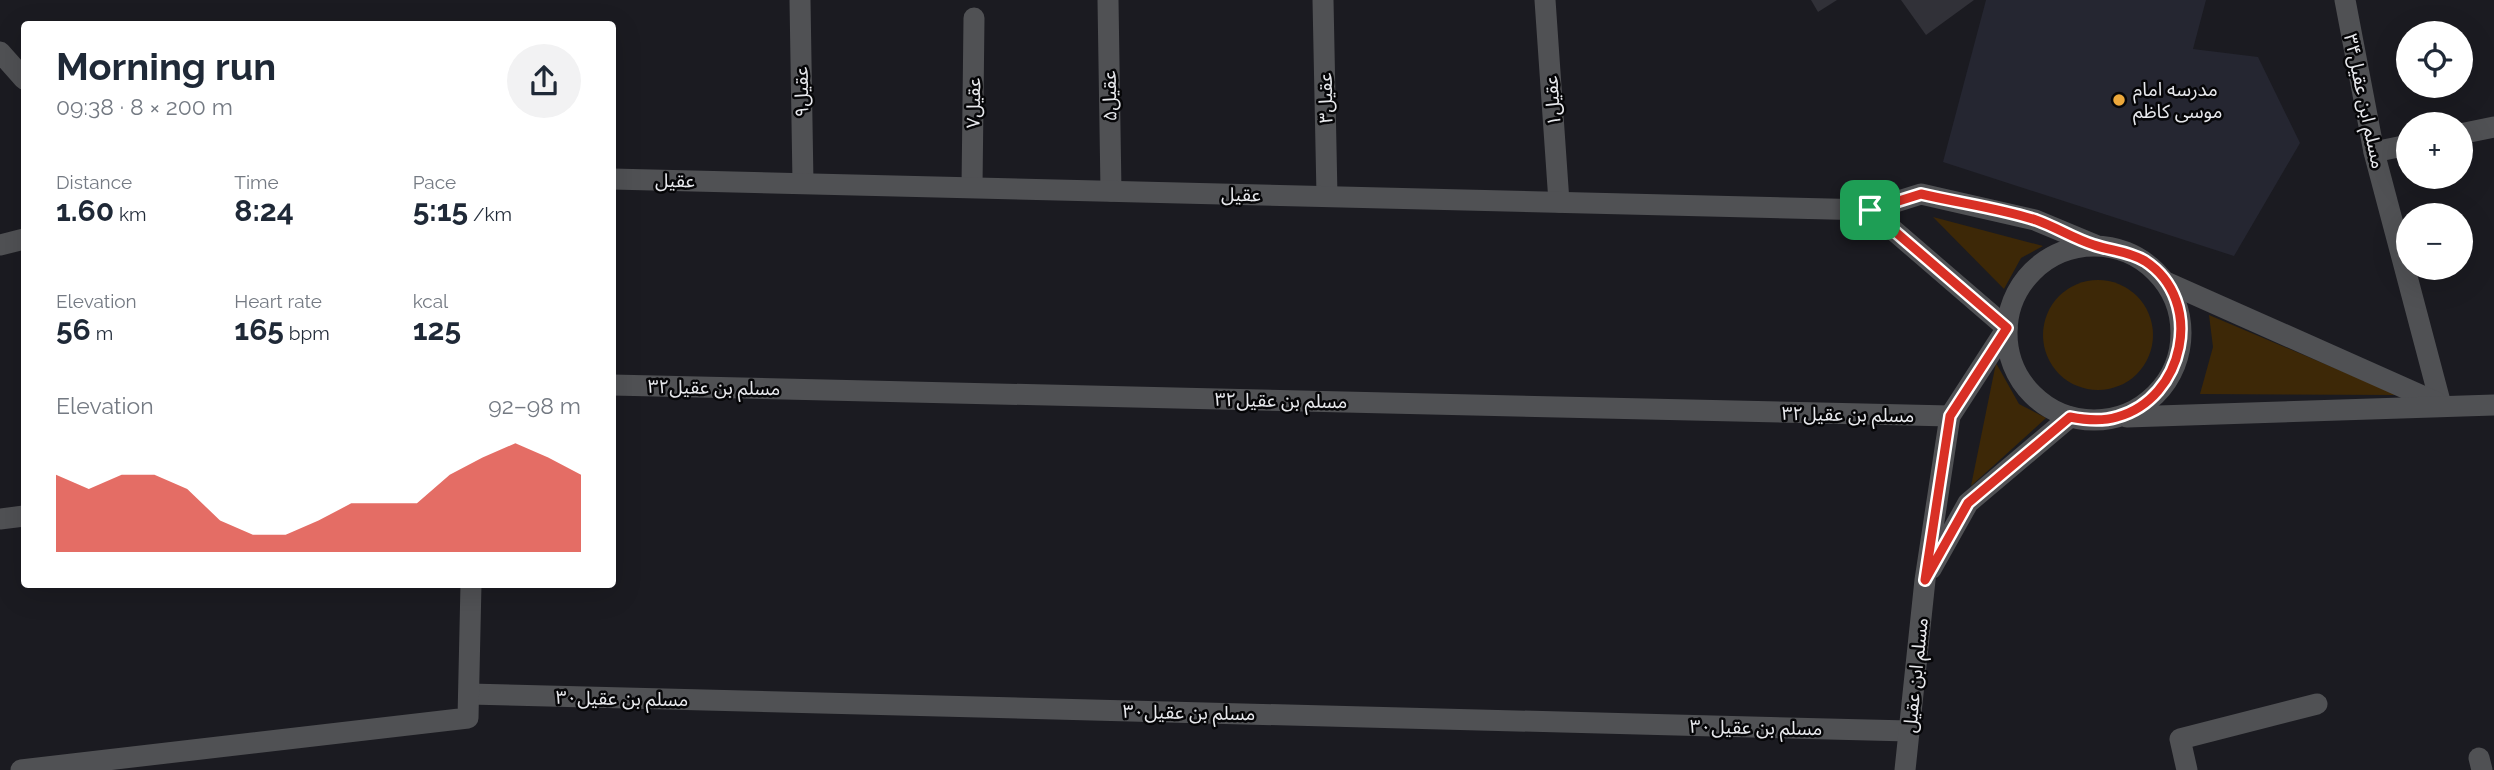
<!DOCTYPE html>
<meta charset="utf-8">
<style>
body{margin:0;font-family:Raleway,"Noto Sans Arabic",sans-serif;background:#f2f2f3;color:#1f2937;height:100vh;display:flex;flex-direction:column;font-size:26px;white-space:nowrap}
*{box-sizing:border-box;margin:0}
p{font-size:23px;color:#747a83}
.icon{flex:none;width:38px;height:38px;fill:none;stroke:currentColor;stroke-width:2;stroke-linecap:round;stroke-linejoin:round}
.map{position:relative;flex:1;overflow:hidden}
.panel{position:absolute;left:21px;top:21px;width:595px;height:567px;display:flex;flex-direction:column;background:#fff;border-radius:7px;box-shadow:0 7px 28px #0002}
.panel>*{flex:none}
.controls{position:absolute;left:2396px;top:21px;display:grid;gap:14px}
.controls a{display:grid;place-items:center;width:77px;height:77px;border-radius:50%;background:#fff;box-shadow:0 7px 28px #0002;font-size:35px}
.pin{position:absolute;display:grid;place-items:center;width:60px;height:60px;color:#fff;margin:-30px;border-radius:14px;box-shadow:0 4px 10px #0006}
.round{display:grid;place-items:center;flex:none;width:74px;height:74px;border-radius:37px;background:#f2f2f3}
.head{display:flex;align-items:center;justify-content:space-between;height:119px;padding:0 35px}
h1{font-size:38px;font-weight:700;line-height:52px}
.stats{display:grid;grid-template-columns:repeat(3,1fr);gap:10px;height:119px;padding:7px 35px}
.stats div{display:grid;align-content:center}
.stats b{font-size:30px;font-weight:700}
.stats small{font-size:19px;font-weight:400}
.stats p{font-size:19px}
.chart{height:196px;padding:14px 35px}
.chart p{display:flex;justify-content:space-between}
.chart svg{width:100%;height:126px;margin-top:7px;fill:#d93025;opacity:.7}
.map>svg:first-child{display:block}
.built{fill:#252631}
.green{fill:#3d2807}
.building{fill:#313138}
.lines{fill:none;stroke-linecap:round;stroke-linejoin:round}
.minor{stroke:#505154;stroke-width:21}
.tertiary{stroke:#505154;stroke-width:21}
.route-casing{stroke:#fff;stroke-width:14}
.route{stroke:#d93025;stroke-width:9}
.poi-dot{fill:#eda83b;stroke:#060608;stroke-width:2.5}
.labels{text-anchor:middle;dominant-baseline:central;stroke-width:5;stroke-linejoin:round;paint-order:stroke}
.poi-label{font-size:19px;fill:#e8e9ed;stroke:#060608;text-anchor:start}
.street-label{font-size:19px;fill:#e8e9ed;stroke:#060608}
</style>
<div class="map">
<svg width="2494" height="770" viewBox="0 0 2494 770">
<rect width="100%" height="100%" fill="#1b1b21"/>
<path class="built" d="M 1986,0 L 2206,0 L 2193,49 L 2258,57 L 2300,143 L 2234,256 L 1943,162 Z"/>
<g class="green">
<path d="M 1933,217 L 2043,246 L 2021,258 L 2004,289 Z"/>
<circle cx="2098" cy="335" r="55"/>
<path d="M 2209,315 L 2398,395 L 2200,394 L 2213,347 Z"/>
<path d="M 1996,363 L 2019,404 L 2046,418 L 1971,486 Z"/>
</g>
<g class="building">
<path d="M 1811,0 L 1837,0 L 1818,12 Z"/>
<path d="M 1901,0 L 1974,0 L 1926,35 Z"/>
</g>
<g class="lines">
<g class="minor">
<path d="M 800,0 L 803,183"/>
<path d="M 1108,0 L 1111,191"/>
<path d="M 1323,0 L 1327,196"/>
<path d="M 1545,0 L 1559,202"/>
<path d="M 2345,0 L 2374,152 L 2441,405"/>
<path d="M 2460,134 L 2494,127"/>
<path d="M 2374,152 L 2408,145"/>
<path d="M 972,187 L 974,18"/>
<path d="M 0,245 L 24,239"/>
<path d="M 612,385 L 1950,416"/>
<path d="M 0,519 L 24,516"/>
<path d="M 469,694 L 1909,731"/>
<path d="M 2479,758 L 2482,770"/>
<path d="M 21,770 L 468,718 L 471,584"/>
<path d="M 2187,770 L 2180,739 L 2317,704"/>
</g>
<g class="tertiary">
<path d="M 0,52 L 24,79"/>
<path d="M 612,179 L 1870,210 L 1921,194 L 2035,220 L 2095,245"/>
<path d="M 1870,210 L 2007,328 L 1950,416 L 1925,580 L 1905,770"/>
<circle cx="2094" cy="333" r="87"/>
<path d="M 2166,282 L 2436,402"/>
<path d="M 2127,417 L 2494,405"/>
<path d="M 1931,569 L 1968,503 L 2070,417"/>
</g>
</g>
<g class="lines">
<g class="route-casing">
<path id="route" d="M 1921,194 C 1959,203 1999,208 2036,220 C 2056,227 2074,239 2094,245 C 2112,251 2128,251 2145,261 C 2206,301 2184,399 2117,417 C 2101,422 2085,420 2070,417 L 1968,503 L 1925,580 L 1950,416 L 2007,328 L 1870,210 Z"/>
</g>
<use href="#route" class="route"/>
</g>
<circle class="poi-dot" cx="2119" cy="100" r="7"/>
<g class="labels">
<g class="poi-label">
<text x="2133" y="89">مدرسه امام<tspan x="2133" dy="22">موسی کاظم</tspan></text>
</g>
<g class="street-label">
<text transform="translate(801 92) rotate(-91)">عقیل۹</text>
<text transform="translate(1109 96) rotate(-91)">عقیل۵</text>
<text transform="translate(1325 98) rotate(-91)">عقیل۳</text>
<text transform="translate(1552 101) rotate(-94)">عقیل۱</text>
<text transform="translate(2365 101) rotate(78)">مسلم ابن عقیل۳۴</text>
<text transform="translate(973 103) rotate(-89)">عقیل۷</text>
<text transform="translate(675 180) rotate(1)">عقیل</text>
<text transform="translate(1241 194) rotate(1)">عقیل</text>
<text transform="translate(714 387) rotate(1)">مسلم بن عقیل۳۲</text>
<text transform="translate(1281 400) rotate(1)">مسلم بن عقیل۳۲</text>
<text transform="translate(1848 414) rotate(1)">مسلم بن عقیل۳۲</text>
<text transform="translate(1915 675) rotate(-84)">مسلم ابن عقیل</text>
<text transform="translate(622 698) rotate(1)">مسلم بن عقیل۳۰</text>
<text transform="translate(1189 712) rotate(1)">مسلم بن عقیل۳۰</text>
<text transform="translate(1756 727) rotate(1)">مسلم بن عقیل۳۰</text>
</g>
</g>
</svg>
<div class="controls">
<a><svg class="icon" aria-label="locate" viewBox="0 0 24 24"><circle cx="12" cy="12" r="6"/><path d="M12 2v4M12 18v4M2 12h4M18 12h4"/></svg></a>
<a>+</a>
<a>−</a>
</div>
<div class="pin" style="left:1870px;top:210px;background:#1e9e55"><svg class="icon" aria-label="arrive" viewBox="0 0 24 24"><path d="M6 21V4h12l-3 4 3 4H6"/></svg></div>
<section class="panel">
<div class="head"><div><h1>Morning run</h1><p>09:38 · 8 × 200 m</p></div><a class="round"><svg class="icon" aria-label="share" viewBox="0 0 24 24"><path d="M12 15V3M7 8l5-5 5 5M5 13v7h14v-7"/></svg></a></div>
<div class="stats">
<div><p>Distance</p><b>1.60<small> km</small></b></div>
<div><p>Time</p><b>8:24</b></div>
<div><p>Pace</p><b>5:15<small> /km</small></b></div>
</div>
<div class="stats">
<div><p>Elevation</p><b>56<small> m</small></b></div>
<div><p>Heart rate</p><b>165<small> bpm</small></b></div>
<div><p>kcal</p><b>125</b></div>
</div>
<div class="chart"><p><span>Elevation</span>92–98 m</p>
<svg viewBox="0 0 160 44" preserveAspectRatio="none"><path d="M0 44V17L10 22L20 17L30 17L40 22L50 33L60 38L70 38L80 33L90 27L100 27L110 27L120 17L130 11L140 6L150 11L160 17V44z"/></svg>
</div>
</section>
</div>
